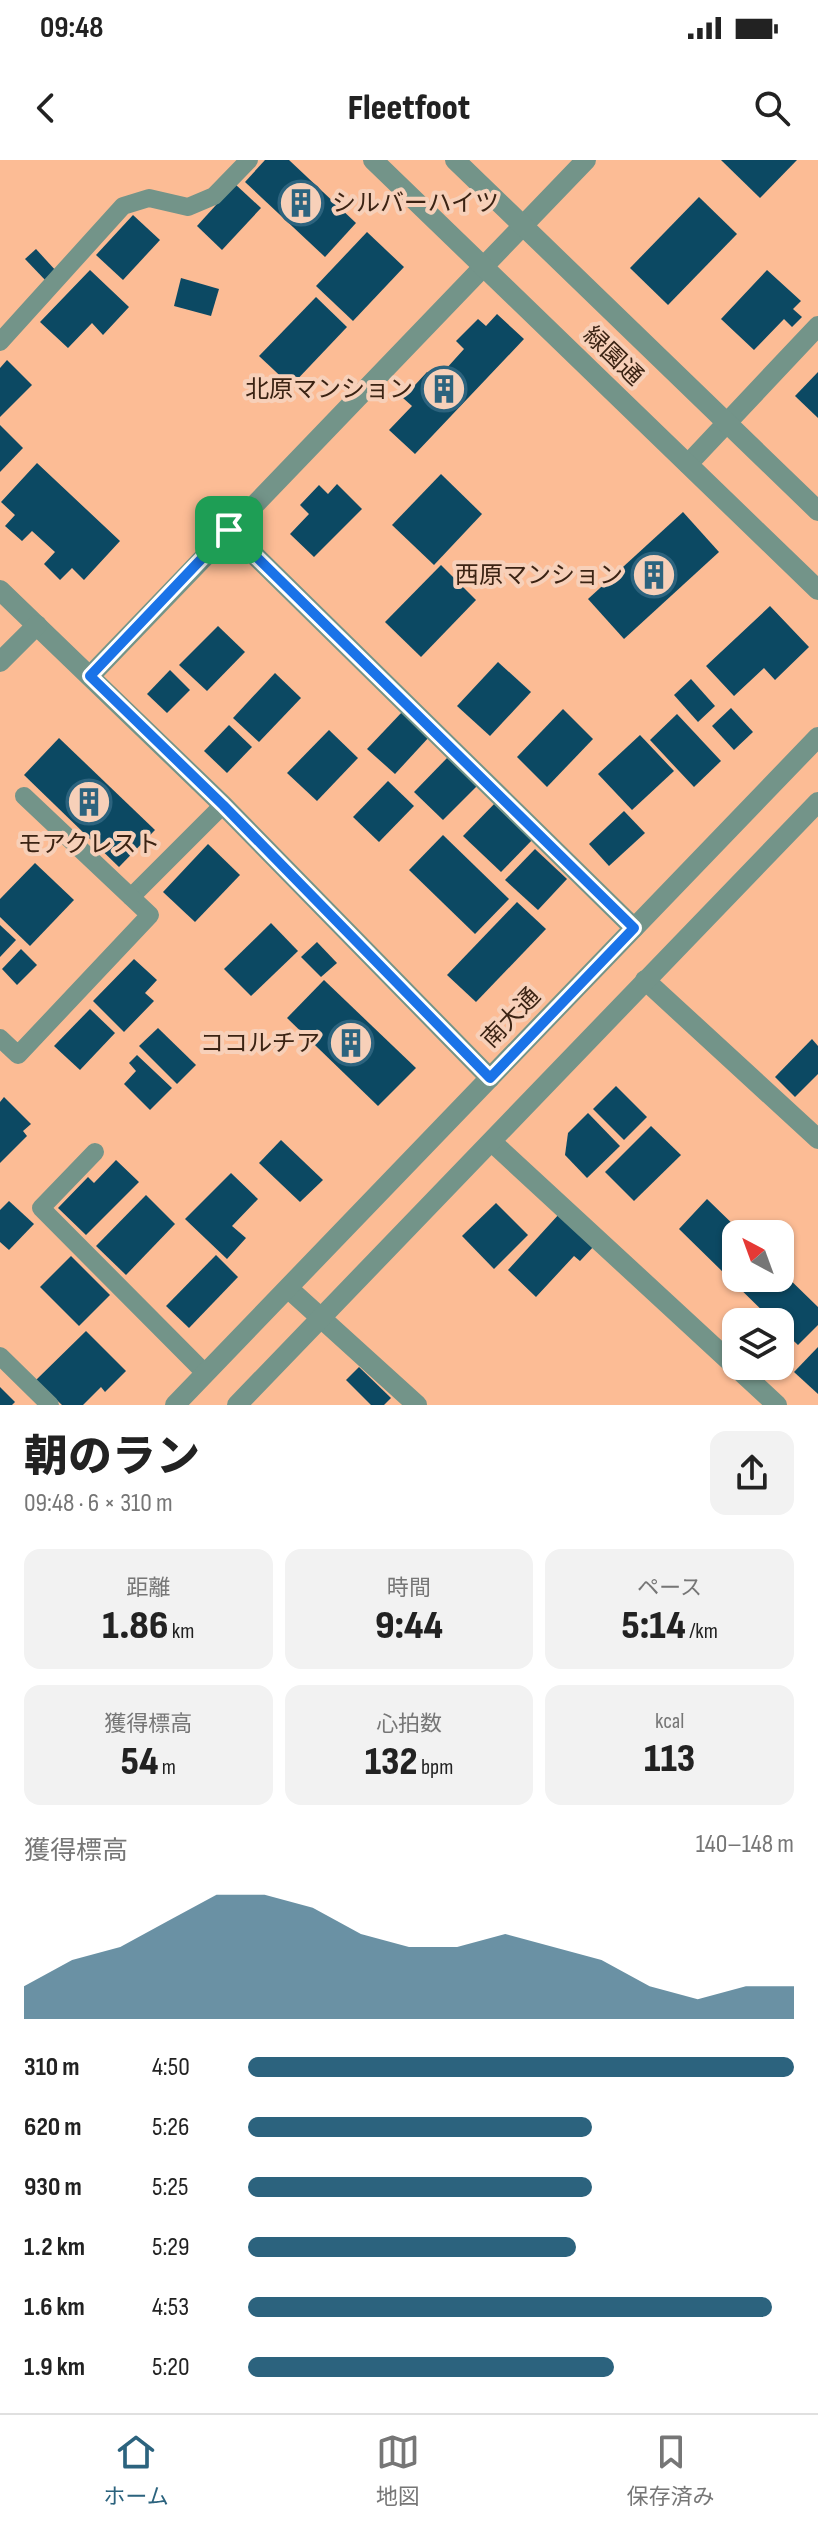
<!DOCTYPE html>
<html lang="ja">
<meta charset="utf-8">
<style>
body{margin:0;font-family:"Sofia Sans Condensed","Noto Sans JP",sans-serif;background:#f2f2f2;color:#222;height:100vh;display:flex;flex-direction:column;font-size:30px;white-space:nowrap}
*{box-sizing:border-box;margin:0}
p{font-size:26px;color:#767676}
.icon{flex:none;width:44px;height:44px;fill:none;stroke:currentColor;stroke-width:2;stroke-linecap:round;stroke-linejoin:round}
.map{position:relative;height:1245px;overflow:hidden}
.panel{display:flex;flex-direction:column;background:#fff;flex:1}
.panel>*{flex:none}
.needle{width:52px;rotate:319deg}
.controls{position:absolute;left:722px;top:1060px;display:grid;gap:16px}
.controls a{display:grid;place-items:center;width:72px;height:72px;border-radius:16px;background:#fff;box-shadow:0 2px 6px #0004;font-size:40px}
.pin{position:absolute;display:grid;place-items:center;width:68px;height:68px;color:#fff;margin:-34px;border-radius:16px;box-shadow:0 4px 12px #0006}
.round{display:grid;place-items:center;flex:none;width:84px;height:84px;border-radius:16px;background:#f2f2f2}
.overview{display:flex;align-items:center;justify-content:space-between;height:136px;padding:0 24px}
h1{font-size:44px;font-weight:800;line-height:60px}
.stats{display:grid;grid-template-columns:repeat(3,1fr);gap:12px;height:136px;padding:8px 24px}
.stats div{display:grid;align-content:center;border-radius:16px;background:#f2f2f2;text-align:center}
.stats b{font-size:40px;font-weight:800}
.stats small{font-size:22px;font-weight:400}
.stats p{font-size:22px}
.chart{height:224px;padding:16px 24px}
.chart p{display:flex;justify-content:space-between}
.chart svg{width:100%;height:144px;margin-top:8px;fill:#2c637e;opacity:.7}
ul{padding:0 24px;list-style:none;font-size:26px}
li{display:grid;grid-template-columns:128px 96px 1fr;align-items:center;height:60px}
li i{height:20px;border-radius:10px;background:#2c637e}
.status{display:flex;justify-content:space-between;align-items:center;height:56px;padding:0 40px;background:#fff;direction:ltr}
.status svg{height:22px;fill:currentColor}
header{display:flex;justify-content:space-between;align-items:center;height:104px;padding:0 24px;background:#fff;font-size:36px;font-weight:800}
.tabs{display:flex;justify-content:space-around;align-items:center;height:112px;border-top:2px solid #e0e0e0;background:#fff;font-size:22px;color:#767676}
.tabs a{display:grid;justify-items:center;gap:4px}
.tabs .current{color:#2c637e}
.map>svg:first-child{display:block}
.building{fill:#0c4963}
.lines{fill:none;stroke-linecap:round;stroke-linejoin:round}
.service{stroke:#739489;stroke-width:18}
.minor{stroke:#739489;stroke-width:20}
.tertiary{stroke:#739489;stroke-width:20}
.route-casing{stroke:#fff;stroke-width:16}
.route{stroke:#1a73e8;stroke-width:10}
.labels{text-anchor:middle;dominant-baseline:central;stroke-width:8;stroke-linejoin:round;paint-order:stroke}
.poi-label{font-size:24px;fill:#3b2313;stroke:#f7d0b9;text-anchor:end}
.street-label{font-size:24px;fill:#3b2313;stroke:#f7d0b9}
</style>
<div class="status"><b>09:48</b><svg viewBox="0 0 49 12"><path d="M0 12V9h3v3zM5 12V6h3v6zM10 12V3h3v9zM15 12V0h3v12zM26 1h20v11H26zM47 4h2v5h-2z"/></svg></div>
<header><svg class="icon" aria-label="back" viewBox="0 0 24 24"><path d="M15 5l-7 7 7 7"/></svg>Fleetfoot<svg class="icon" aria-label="search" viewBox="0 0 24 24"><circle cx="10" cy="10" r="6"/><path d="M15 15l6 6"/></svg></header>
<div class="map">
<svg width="818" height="1245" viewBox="0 0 818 1245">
<rect width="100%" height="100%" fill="#fcbc95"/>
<g class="building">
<path d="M 265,0 L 289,0 L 356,63 L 325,97 L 245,22 Z"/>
<path d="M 721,0 L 797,0 L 760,38 Z"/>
<path d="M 235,24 L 261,48 L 222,90 L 197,66 Z"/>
<path d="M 699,37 L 737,74 L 668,145 L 630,108 Z"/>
<path d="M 133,55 L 160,80 L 123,120 L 96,95 Z"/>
<path d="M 367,72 L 404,107 L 353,161 L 316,126 Z"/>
<path d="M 36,89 L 57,112 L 47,122 L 25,99 Z"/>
<path d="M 90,110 L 129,147 L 103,175 L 92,163 L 68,188 L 40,162 Z"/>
<path d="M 767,110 L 801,141 L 793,149 L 802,157 L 792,167 L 784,159 L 754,190 L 721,159 Z"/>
<path d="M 181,118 L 219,129 L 211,156 L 174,146 Z"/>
<path d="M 316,137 L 347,167 L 291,226 L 259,196 Z"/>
<path d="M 497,154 L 524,179 L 415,294 L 389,270 L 412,246 L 403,238 L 427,212 L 436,220 L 464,189 L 456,181 L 478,159 L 486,166 Z"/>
<path d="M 7,200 L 32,225 L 0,257 L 0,208 Z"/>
<path d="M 818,212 L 818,258 L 795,236 Z"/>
<path d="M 0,265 L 23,288 L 0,312 Z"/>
<path d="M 37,303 L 120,381 L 84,420 L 72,408 L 60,420 L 44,404 L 55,392 L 32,371 L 22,381 L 5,366 L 15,355 L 1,342 Z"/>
<path d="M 441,314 L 482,354 L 434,405 L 392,365 Z"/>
<path d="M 337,324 L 362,349 L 314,397 L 290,374 L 309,354 L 300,345 L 319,325 L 328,334 Z"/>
<path d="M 683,352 L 719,392 L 624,479 L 588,439 Z"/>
<path d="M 441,405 L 476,440 L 421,497 L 385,462 Z"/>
<path d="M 770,446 L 809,487 L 775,520 L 764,508 L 734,536 L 706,506 Z"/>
<path d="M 218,466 L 245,492 L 207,531 L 179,505 Z"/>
<path d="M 498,502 L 531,532 L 490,576 L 457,546 Z"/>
<path d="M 170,510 L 190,530 L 167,553 L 147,534 Z"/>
<path d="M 275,513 L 301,538 L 259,582 L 233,558 Z"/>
<path d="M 691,519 L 715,546 L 698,562 L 674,535 Z"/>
<path d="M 731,548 L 753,572 L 734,590 L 712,566 Z"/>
<path d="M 563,549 L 593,579 L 547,627 L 517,597 Z"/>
<path d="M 403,551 L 430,576 L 395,614 L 367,589 Z"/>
<path d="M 677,554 L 721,601 L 694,627 L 650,580 Z"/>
<path d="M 229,565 L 252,587 L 227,613 L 204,591 Z"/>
<path d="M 329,570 L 358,598 L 317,641 L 287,613 Z"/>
<path d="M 640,575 L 674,611 L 632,650 L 598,614 Z"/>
<path d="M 59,578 L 155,670 L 119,707 L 24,615 Z"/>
<path d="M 448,597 L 477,626 L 443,660 L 414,632 Z"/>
<path d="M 388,621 L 414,646 L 379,682 L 353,657 Z"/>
<path d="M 498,640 L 536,676 L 501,712 L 463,676 Z"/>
<path d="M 624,651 L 645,673 L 609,706 L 589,684 Z"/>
<path d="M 443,675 L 509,739 L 475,774 L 409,710 Z"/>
<path d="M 208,684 L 240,715 L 195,762 L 163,732 Z"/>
<path d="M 535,689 L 567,719 L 538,750 L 505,720 Z"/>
<path d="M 35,703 L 74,740 L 30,786 L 0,757 L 0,739 Z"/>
<path d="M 517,742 L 546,769 L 476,842 L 447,815 Z"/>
<path d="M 271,763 L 298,791 L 251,836 L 224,809 Z"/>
<path d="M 0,765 L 16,780 L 0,797 Z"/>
<path d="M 317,782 L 337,803 L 321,817 L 301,797 Z"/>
<path d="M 21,789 L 37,805 L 17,825 L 2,809 Z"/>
<path d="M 134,799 L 157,820 L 145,833 L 154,841 L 124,872 L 93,841 Z"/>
<path d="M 324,820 L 416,908 L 378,946 L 287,858 Z"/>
<path d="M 90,849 L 115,873 L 80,910 L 54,886 Z"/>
<path d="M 158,868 L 196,905 L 177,924 L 139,886 Z"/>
<path d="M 812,879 L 818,886 L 818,914 L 795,937 L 775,917 Z"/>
<path d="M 137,895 L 172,928 L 150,950 L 124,924 L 136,911 L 129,903 Z"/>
<path d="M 616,926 L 647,957 L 624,980 L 593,949 Z"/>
<path d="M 4,937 L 31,964 L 23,971 L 27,976 L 0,1003 L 0,942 Z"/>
<path d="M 588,953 L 620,986 L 587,1018 L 565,995 L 568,973 Z"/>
<path d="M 651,966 L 681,995 L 634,1041 L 605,1012 Z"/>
<path d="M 281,980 L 323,1020 L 300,1042 L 259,1003 Z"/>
<path d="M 116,1000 L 139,1022 L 86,1075 L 58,1048 L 88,1017 L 94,1023 Z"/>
<path d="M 231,1013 L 258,1039 L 232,1066 L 246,1078 L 227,1099 L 185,1059 Z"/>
<path d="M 146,1035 L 175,1064 L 126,1115 L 96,1086 Z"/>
<path d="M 707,1039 L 743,1074 L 736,1074 L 736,1118 L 780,1118 L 780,1110 L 818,1147 L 818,1165 L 798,1185 L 780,1168 L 780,1162 L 774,1162 L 679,1069 Z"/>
<path d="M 9,1041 L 34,1064 L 9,1090 L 0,1082 L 0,1050 Z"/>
<path d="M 496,1043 L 528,1075 L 494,1109 L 462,1076 Z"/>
<path d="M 560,1053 L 595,1085 L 580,1101 L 574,1096 L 536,1137 L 508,1110 Z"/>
<path d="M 216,1095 L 238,1117 L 189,1168 L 166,1146 Z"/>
<path d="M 71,1096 L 110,1135 L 79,1166 L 40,1127 Z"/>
<path d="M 86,1171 L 126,1211 L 105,1232 L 101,1227 L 83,1245 L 62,1245 L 36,1220 Z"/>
<path d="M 818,1187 L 818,1234 L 794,1212 Z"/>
<path d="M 359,1207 L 391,1238 L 384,1245 L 371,1245 L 346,1220 Z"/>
<path d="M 0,1227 L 15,1242 L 12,1245 L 0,1245 Z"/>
</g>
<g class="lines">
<g class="service">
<path d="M 0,182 L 123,46 L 149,38 L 188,47 L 214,36 L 249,0"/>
<path d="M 131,737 L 223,645"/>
<path d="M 0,878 L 18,895 L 150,755 L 24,636"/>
<path d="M 95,992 L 41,1048 L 205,1213"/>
<path d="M 0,1196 L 50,1245"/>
</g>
<g class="minor">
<path d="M 688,304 L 818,166"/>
<path d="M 229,370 L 634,768"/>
<path d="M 0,430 L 223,645 L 490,918"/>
<path d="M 0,502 L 37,465"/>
<path d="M 90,516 L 586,0"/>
<path d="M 645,820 L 818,979"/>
<path d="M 493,983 L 777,1245"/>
<path d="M 289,1129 L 417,1245"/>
</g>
<g class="tertiary">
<path d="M 373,0 L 818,430"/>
<path d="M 455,0 L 818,351"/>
<path d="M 175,1245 L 818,577"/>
<path d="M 237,1245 L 818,642"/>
</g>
</g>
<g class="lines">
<g class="route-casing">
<path id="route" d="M 229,370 L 634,768 L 490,918 L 223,645 L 90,516 Z"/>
</g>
<use href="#route" class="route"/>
</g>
<defs>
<g id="building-ring" transform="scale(2.3)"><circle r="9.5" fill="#f7d0b9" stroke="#2c637e" stroke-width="1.5"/><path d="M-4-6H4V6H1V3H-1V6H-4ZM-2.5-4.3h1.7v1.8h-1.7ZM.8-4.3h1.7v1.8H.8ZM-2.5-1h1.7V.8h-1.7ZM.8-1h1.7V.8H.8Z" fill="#2c637e"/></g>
</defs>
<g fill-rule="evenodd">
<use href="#building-ring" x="301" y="43"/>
<use href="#building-ring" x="444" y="229"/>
<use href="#building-ring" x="654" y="415"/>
<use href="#building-ring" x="89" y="642"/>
<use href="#building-ring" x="351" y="883"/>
</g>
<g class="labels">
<g class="poi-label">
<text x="332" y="43" text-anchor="start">シルバーハイツ</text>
<text x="413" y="229">北原マンション</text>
<text x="623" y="415">西原マンション</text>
<text x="89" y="684" text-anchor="middle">モアクレスト</text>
<text x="320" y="883">ココルチア</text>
</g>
<g class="street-label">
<text transform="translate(613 196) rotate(44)">緑園通</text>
<text transform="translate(511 858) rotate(-46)">南大通</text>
</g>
</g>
</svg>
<div class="controls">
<a><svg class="needle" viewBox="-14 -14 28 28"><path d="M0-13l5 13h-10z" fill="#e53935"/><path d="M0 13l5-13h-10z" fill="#767676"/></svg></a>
<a><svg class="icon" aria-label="layers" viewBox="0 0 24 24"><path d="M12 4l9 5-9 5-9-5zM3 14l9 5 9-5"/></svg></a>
</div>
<div class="pin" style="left:229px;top:370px;background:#1e9e55"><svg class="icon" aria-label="arrive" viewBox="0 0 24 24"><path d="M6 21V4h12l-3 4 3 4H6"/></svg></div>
</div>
<section class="panel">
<div class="overview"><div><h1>朝のラン</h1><p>09:48 · 6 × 310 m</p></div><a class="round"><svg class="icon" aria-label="share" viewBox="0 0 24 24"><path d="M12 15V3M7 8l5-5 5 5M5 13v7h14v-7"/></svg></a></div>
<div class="stats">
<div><p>距離</p><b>1.86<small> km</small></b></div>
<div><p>時間</p><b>9:44</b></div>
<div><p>ペース</p><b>5:14<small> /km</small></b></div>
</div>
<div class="stats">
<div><p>獲得標高</p><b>54<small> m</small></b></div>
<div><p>心拍数</p><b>132<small> bpm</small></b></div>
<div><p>kcal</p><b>113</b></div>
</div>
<div class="chart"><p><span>獲得標高</span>140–148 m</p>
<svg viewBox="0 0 160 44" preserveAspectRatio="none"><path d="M0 44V34L10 26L20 22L30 14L40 6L50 6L60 10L70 18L80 22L90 22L100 18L110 22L120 26L130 34L140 38L150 34L160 34V44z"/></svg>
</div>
<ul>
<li><b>310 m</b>4:50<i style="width:100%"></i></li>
<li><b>620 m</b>5:26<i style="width:63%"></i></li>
<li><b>930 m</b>5:25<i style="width:63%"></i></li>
<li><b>1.2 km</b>5:29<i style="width:60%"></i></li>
<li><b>1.6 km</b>4:53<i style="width:96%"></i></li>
<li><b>1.9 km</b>5:20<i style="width:67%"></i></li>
</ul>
</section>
<nav class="tabs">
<a class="current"><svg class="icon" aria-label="home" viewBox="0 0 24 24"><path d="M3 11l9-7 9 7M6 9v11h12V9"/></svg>ホーム</a>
<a><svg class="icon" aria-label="map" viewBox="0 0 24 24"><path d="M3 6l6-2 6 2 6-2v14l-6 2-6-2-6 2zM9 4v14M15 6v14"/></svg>地図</a>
<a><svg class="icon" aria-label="saved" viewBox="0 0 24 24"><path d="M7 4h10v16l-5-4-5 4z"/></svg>保存済み</a>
</nav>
